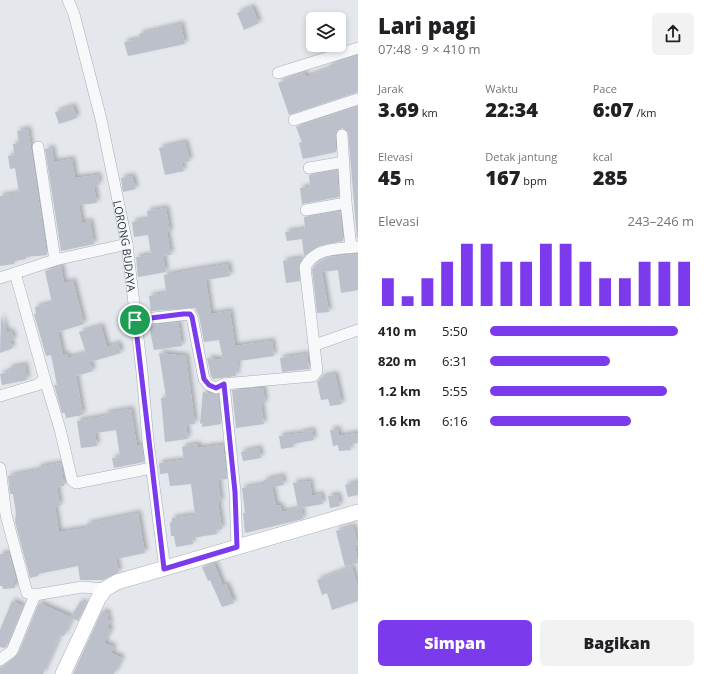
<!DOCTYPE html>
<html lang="id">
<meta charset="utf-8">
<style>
body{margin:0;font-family:"Open Sans",sans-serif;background:#f2f2f2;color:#202124;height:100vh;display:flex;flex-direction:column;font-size:15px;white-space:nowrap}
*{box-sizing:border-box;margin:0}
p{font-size:13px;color:#757577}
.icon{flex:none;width:22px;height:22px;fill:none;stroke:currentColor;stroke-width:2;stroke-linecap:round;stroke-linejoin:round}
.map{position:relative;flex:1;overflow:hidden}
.side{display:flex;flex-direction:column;background:#fff;width:356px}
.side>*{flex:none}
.tools{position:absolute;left:306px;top:12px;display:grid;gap:8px}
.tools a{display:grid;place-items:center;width:40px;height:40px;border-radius:6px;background:#fff;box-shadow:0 2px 6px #0003;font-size:20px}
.pin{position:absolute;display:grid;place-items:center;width:34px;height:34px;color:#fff;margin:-17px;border:2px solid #fff;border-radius:50%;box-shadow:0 1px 4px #0007}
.round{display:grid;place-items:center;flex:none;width:42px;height:42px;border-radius:6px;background:#f2f2f2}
.headline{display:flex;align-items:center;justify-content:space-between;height:68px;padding:0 20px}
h1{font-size:22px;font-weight:800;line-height:30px}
.stats{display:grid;grid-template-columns:repeat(3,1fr);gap:6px;height:68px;padding:4px 20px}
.stats div{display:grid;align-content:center}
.stats b{font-size:20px;font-weight:800}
.stats small{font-size:11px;font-weight:400}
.stats p{font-size:11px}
.chart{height:112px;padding:8px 20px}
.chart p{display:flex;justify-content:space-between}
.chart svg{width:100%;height:72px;margin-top:4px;stroke:#7c3aed;stroke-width:6}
.button{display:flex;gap:8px;margin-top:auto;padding:8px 20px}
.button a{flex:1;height:46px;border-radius:6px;background:#7c3aed;color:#fff;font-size:16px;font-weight:800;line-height:46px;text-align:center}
.button a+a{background:#f2f2f2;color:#202124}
ul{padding:0 20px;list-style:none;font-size:13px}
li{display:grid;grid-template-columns:64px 48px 1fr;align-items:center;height:30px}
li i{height:10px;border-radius:5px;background:#7c3aed}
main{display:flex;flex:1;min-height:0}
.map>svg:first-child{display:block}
.building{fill:#bbc0ca;filter:url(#shadow)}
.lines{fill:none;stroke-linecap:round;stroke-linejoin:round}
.street-casing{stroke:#a9aeb7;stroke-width:12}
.secondary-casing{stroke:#a9aeb7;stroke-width:16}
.street{stroke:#f7f8fa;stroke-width:11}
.secondary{stroke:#fff;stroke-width:15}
.route-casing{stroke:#fff;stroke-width:8}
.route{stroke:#7c3aed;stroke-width:5}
.labels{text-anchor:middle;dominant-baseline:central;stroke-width:3;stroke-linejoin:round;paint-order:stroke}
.street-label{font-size:11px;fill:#2b3445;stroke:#f4f6f9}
</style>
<main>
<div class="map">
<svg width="358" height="674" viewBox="0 0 358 674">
<defs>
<filter id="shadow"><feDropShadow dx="3" dy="-3" stdDeviation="2" flood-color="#0004"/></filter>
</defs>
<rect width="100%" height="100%" fill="#e4e7ec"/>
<g class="building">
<path d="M 252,7 L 259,23 L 244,30 L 237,13 Z"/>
<path d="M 181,24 L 185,44 L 128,56 L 124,42 L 140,39 L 139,34 Z"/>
<path d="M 358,56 L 358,92 L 289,115 L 278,83 L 304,73 L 306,77 L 330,68 L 329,65 Z"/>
<path d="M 73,106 L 77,118 L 59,124 L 55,112 Z"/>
<path d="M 358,106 L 358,237 L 357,238 L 348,132 L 342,128 L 336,132 L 336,152 L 303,159 L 299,143 L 302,142 L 296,127 Z"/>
<path d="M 28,129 L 47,255 L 26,257 L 26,259 L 14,261 L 14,264 L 0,266 L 0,196 L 19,193 L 15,168 L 10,169 L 8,156 L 14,155 L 13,144 L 19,143 L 17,131 Z"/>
<path d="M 185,142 L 190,161 L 182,163 L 184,171 L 165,175 L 159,148 Z"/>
<path d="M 52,148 L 54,162 L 72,159 L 75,178 L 98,175 L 99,185 L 94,186 L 97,203 L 79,205 L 82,223 L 90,221 L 94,244 L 61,251 L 45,149 Z"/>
<path d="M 337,170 L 339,197 L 302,204 L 300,188 L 310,187 L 309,175 Z"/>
<path d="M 132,176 L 136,189 L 123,192 L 121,178 Z"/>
<path d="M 166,208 L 170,232 L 167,232 L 171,255 L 163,256 L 166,272 L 138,277 L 136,257 L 151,255 L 148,235 L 134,237 L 132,222 L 148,219 L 147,211 Z"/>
<path d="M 340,211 L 343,241 L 319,246 L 304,256 L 302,239 L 287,241 L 285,232 L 305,229 L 304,217 Z"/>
<path d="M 358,254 L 358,290 L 341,293 L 338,270 L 322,272 L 329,312 L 317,313 L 312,269 L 315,265 L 329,257 Z"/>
<path d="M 302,258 L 298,267 L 300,281 L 286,283 L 283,261 Z"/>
<path d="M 228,264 L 230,276 L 206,280 L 211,314 L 230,311 L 235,346 L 272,341 L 274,356 L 238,361 L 236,376 L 213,379 L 211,376 L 207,358 L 223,360 L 219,340 L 204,342 L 199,316 L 195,308 L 151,311 L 149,296 L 166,293 L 164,275 Z"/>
<path d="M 61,266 L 64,283 L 73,281 L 84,324 L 58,332 L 63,355 L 67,354 L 68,358 L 86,353 L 79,332 L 101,326 L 107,347 L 118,343 L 121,353 L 90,362 L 93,371 L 76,376 L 83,415 L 66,418 L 65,413 L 62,413 L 54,385 L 57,385 L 51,355 L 46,356 L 34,314 L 36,314 L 35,307 L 52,303 L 45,271 Z"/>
<path d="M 1,316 L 7,333 L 11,331 L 14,339 L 10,341 L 13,348 L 0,353 Z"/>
<path d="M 178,322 L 182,346 L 154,350 L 149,326 Z"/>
<path d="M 159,353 L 186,356 L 195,424 L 186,425 L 188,439 L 165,442 L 161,398 L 166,397 Z"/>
<path d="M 307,354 L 309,369 L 282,372 L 280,358 Z"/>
<path d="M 25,365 L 27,380 L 2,385 L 0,374 L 9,372 L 8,368 Z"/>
<path d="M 335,374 L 342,404 L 330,406 L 328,399 L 321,400 L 317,382 L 322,377 Z"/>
<path d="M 263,388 L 265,403 L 261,404 L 264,424 L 236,428 L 232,390 Z"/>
<path d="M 203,392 L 218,395 L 221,424 L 202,427 L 202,423 L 200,424 Z"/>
<path d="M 131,409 L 136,440 L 137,446 L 142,445 L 144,462 L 114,468 L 112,458 L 120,457 L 116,430 L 95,433 L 97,446 L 81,448 L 77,421 L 106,416 L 105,413 Z"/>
<path d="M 338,429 L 339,436 L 357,433 L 358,443 L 350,444 L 351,450 L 339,451 L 338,445 L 333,446 L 330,430 Z"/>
<path d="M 312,430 L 314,440 L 293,444 L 294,447 L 281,449 L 279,436 L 302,433 L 302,432 Z"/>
<path d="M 198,444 L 198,448 L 223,445 L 227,479 L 218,480 L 221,502 L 218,502 L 222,529 L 216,530 L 217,534 L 192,538 L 193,544 L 176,547 L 174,536 L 171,536 L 170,523 L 172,522 L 172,518 L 195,515 L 191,484 L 170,486 L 168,473 L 160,474 L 159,463 L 184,460 L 182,447 Z"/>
<path d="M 259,448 L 261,458 L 243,461 L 241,452 Z"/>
<path d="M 61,463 L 64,486 L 57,487 L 60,506 L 55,507 L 59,532 L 87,528 L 86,524 L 138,513 L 145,553 L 116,559 L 119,572 L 103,580 L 80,580 L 78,566 L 38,574 L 38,576 L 30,578 L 15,522 L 16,513 L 13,494 L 10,494 L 8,476 L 38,470 L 38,467 Z"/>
<path d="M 282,476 L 284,485 L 272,487 L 276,506 L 280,505 L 282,512 L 301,508 L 303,519 L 245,533 L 243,513 L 245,513 L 242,488 L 264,484 L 264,480 Z"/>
<path d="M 310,481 L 312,496 L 321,494 L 323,504 L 298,508 L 293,483 Z"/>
<path d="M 358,482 L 358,495 L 348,497 L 345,485 Z"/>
<path d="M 338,495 L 340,506 L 330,508 L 328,496 Z"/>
<path d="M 353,526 L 358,544 L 355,545 L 358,563 L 345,567 L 336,531 Z"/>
<path d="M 9,553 L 16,580 L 15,580 L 15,588 L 3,589 L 2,586 L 0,586 L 0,554 Z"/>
<path d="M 214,563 L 223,586 L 226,584 L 234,603 L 222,607 L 210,580 L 208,581 L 202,567 Z"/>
<path d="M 352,567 L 358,587 L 358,601 L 332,610 L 327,593 L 322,595 L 317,580 Z"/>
<path d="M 12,601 L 23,606 L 6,647 L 4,648 L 0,647 L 0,630 Z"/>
<path d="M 80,602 L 86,603 L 78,621 L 72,618 L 64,636 L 60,635 L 43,674 L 0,674 L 0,667 L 4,666 L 18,654 L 39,603 L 71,617 Z"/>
<path d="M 102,611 L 109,614 L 107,619 L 111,621 L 107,627 L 111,629 L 104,643 L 114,647 L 111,653 L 122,658 L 114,674 L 73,674 Z"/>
</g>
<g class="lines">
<g class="street-casing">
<g id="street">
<path id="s1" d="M 68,0 L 74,14 L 101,119 L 127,244 L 142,372 L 148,441 L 165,569"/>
<path d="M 278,73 L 358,48"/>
<path d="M 294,120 L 358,99"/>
<path d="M 342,135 L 346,203 L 351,247"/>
<path d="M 38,147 L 55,260"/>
<path d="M 309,168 L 344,162"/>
<path d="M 306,210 L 346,203"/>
<path d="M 15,273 L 45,380"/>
<path d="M 0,278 L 55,260 L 127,244"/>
<path d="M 135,320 L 190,314 L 192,317 L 204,379 L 209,385 L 216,388 L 224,384 L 313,376 L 317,371 L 305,267 C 315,247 338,249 358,247"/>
<path d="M 315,345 L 358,330"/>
<path d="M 224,384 L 235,492 L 237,547"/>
<path d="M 0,396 L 37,385 L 45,380 L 60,429 L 72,480 L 76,483 L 152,468"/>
<path d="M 0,468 L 6,515 L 27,593 L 35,595 L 82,587 L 105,589"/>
<path d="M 0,660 L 12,651 L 35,595"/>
</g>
</g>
<g class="secondary-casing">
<path id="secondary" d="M 63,674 L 98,599 L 105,589 L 117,582 L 358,512"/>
</g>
<use href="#street" class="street"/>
<use href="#secondary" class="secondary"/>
</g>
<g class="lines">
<g class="route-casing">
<path id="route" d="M 183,314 L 190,314 L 192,317 L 204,379 L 209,385 L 216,388 L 224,384 L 235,492 L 237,547 L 164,569 L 135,320 Z"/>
</g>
<use href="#route" class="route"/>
</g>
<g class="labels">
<g class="street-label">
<text stroke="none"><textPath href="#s1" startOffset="253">LORONG BUDAYA</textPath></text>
</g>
</g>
</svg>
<div class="tools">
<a><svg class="icon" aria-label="layers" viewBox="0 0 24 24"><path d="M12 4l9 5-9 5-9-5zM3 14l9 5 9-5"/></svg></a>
</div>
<div class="pin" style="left:135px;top:320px;background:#1e9e55"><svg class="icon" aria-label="arrive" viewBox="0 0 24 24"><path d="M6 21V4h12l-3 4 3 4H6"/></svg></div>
</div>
<section class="side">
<div class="headline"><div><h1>Lari pagi</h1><p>07:48 · 9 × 410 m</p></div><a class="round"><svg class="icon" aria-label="share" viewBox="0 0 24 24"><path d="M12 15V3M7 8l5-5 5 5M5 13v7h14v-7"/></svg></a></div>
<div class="stats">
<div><p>Jarak</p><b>3.69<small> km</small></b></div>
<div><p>Waktu</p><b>22:34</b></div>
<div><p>Pace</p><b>6:07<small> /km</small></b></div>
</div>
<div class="stats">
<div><p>Elevasi</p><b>45<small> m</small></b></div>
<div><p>Detak jantung</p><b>167<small> bpm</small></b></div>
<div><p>kcal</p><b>285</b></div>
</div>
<div class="chart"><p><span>Elevasi</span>243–246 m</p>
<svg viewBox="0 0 160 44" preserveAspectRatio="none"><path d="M5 44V27M15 44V38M25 44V27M35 44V17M45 44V6M55 44V6M65 44V17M75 44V17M85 44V6M95 44V6M105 44V17M115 44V27M125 44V27M135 44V17M145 44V17M155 44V17"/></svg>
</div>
<ul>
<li><b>410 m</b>5:50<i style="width:92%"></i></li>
<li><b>820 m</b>6:31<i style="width:59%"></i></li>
<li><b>1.2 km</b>5:55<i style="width:87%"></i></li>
<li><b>1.6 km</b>6:16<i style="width:69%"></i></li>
</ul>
<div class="button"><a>Simpan</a><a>Bagikan</a></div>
</section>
</main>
